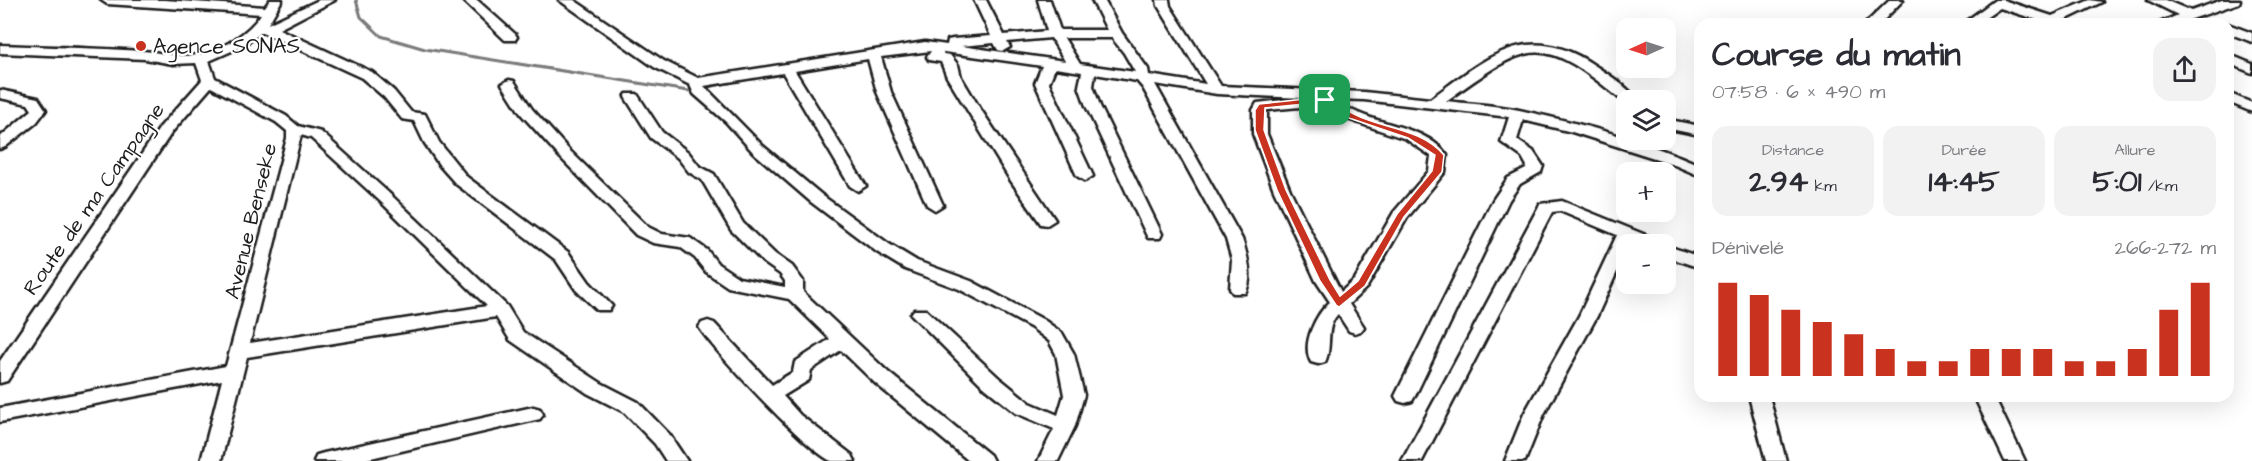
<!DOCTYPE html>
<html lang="fr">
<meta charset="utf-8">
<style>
body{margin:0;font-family:"Architects Daughter",sans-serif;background:#f2f2f3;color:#2b2b33;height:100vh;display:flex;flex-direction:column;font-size:22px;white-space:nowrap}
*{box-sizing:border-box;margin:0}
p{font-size:20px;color:#7c7c81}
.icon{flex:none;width:33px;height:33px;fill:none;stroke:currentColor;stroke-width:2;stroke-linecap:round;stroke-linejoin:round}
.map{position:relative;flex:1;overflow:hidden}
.side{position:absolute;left:1694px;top:18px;width:540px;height:384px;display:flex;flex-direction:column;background:#fff;border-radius:18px;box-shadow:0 6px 24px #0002}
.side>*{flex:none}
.needle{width:39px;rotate:267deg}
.controls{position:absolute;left:1616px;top:18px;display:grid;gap:12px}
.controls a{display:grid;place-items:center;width:60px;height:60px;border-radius:12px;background:#fff;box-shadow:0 6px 24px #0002;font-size:30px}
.pin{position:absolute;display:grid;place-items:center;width:51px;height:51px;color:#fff;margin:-26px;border-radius:12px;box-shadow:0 3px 9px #0006}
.round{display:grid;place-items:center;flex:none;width:63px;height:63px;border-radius:18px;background:#f2f2f3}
.headline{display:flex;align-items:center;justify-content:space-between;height:102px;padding:0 18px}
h1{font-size:33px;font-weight:800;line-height:45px}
.figures{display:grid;grid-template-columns:repeat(3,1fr);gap:9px;height:102px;padding:6px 18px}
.figures div{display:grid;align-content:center;border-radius:15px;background:#f2f2f3;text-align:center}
.figures b{font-size:30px;font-weight:800}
.figures small{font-size:16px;font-weight:400}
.figures p{font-size:16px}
.chart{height:168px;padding:12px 18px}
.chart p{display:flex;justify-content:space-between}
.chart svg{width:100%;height:108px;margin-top:6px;stroke:#c8321e;stroke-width:6}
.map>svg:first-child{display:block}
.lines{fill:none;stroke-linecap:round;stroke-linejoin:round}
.stream{stroke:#7a7a7a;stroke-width:3}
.minor-casing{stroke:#1c1c1c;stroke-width:5}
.minor{fill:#fff;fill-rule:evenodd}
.route{fill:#c8321e;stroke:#fff;stroke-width:1.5;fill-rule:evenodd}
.poi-dot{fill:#c8321e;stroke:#fff;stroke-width:2}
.labels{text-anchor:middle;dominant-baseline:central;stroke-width:4.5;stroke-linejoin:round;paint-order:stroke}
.poi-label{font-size:21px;fill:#1c1c1c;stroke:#fff;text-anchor:start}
.street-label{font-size:21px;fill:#1c1c1c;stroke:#fff}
</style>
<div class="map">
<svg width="2252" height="461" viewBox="0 0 2252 461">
<rect width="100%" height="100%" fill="#fff"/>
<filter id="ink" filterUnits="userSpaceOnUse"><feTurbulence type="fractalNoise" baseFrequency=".0167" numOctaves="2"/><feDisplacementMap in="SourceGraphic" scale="12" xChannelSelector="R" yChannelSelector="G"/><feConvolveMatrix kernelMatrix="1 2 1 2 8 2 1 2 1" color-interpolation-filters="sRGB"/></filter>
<g filter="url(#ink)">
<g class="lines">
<g class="stream">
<path d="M 356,0 L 361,17 L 381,36 L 425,49 L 688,91 L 768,75"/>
<path d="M 1411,97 L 1434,99"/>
<path d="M 1444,100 L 1463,103"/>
</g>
<g class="minor-casing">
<g id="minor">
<path d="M 101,0 L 164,0 L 265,7 L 270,0 L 282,0 L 268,24 L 319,0 L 335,0 L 279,29 L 372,72 L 394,91 L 411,112 L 425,114 L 439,142 L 467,177 L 568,252 L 589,282 L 612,306 L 609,310 L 597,310 L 576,290 L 556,260 L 456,184 L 440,166 L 424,142 L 414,121 L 402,119 L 384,97 L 362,78 L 262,32 L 243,46 L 209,61 L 215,78 L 286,116 L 298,126 L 321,132 L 392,196 L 507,306 L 523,332 L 601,383 L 638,402 L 669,434 L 687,461 L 666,461 L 655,444 L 624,412 L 587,393 L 510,340 L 496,317 L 247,357 L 221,461 L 201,461 L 222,380 L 0,422 L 0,408 L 226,366 L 287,138 L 287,131 L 276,122 L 211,87 L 172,132 L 7,381 L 0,383 L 0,361 L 161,126 L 202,80 L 196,63 L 173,64 L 145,59 L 0,53 L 0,45 C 47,47 95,48 142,51 C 161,52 178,58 197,55 C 219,52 249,33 261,14 L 107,4 ZM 301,135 L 311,138 L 381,202 L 487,306 L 250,343 Z"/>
<path d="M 463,0 L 477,0 L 515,34 L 517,37 L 515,40 L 505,40 Z"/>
<path d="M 559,0 L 574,0 L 664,61 L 698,78 L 925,42 L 947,45 L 948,40 L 953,39 L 991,36 L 974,0 L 986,0 L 1004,35 L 1047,31 L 1038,0 L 1050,0 L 1060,30 L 1107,30 L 1092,0 L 1104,0 L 1122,33 L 1148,69 L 1149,75 L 1206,84 L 1158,6 L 1157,0 L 1169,0 L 1170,6 L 1221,86 L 1364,92 L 1430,99 C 1486,59 1526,19 1594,65 C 1609,75 1627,86 1637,100 L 1626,100 L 1625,103 C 1541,33 1532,39 1446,101 C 1470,104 1495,105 1519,110 C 1579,123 1643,140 1700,165 L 1700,176 L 1670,163 L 1572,132 L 1523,120 L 1517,140 L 1533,151 L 1543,166 L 1541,172 L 1520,184 L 1509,200 L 1415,396 L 1412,401 L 1405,403 L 1398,401 L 1395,396 L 1493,200 L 1508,178 L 1526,169 L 1527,166 L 1522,157 L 1501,142 L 1509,117 L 1364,100 L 1334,99 C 1342,104 1350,110 1358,113 C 1387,126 1427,128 1447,155 L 1445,172 L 1407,218 L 1367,287 L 1349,304 L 1364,327 L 1361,331 L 1355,333 L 1349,331 L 1338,314 C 1324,328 1333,347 1325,362 L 1318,364 L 1311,362 C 1301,344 1316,314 1330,302 L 1316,281 L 1274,190 L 1253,134 L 1253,110 L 1257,103 L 1303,98 L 1217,94 L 1155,84 L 1242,239 C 1247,254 1254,278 1245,293 L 1233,293 L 1230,289 L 1232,260 L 1226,239 L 1143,88 L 1137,81 L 1095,74 L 1093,86 L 1100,106 L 1162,234 L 1160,238 L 1148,238 L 1146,234 L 1086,106 L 1079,86 L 1082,72 L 1055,68 L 1049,83 L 1093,176 L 1085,181 L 1077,176 L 1035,83 L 1042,66 L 944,52 L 943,54 L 950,55 L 958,65 L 961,77 L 979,107 L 1055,220 L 1047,225 L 1041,224 L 1009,178 L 947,77 L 941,62 L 929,60 L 927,57 L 931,51 L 881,57 L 891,92 L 943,205 L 935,210 L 927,205 L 877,92 L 868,59 L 795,71 L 866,186 L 858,191 L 850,186 L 783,73 L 704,86 L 763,146 L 823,196 L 889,244 L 917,261 L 971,281 L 1044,320 L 1062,333 L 1074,354 L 1084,395 L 1075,426 L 1058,461 L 1038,461 L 1054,429 L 1016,413 L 984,387 L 911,314 L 914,310 L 926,310 L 998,377 L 1030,403 L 1058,415 L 1064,395 L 1056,354 L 1049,341 L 1032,328 L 959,289 L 905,269 L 877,252 L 811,202 L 753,152 L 726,122 L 694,94 L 690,85 L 654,67 ZM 1051,38 L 1065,61 L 961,46 L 994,43 L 998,50 L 1003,51 L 1010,47 L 1007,42 ZM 1064,38 L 1112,38 L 1124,53 L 1135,72 L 1080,64 ZM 1322,105 L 1347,119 L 1406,139 L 1431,156 L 1429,171 L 1394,212 L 1355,279 L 1341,292 L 1290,190 L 1267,134 L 1267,110 Z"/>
<path d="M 1890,0 L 1903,0 L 1880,24 L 1865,24 Z"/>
<path d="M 1995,0 L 2003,0 L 2052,16 L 2090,0 L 2102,2 L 2065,20 L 2070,24 L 2050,24 L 2000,8 L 1977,24 L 1962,24 Z"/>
<path d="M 2148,0 L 2165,0 L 2191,11 L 2222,0 L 2240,0 L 2239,3 L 2177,24 L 2157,24 L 2178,15 Z"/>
<path d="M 2228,24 L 2252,33 L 2252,42 L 2228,33 Z"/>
<path d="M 2228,54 L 2252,64 L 2252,73 L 2228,63 Z"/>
<path d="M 509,80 L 514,81 L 532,109 L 569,150 L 648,227 L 662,234 L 690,238 L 707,250 L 718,264 L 739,278 L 785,287 L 785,281 L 780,274 L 763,262 L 731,230 L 702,180 L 689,172 L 678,158 L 651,138 L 625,97 L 627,94 L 637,94 L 662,132 L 688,152 L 699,166 L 714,174 L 743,223 L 775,254 L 792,266 L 803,281 L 803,292 L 889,373 L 990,455 L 993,461 L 969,461 L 875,383 L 841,350 L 811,370 L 809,380 L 783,396 L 800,415 L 852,455 L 855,461 C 848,461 839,461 832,461 C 811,455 712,349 699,327 L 702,323 L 708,321 L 714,323 L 772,385 L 793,372 L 795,362 L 830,339 L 789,299 L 728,287 L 706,272 L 695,258 L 680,247 L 653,243 L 636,235 L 559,156 L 521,114 L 502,84 Z"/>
<path d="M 0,90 L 38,98 L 46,110 L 36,123 L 5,147 L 0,149 L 0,137 L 32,110 L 28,104 L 0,98 Z"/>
<path d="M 2228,93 L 2252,103 L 2252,112 L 2228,102 Z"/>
<path d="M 1665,119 L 1700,126 L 1700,135 L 1665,128 Z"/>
<path d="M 1562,201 L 1658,240 L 1660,244 L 1638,244 L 1631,241 L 1629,244 L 1626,244 L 1626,252 L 1597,316 L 1544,414 L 1525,461 L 1505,461 L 1524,414 L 1579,316 L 1617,235 L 1560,211 L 1552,212 L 1422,461 L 1402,461 L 1538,208 L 1540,204 Z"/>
<path d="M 1665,245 L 1700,257 L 1700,268 L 1665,256 Z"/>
<path d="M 1749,396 L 1769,396 L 1786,461 L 1766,461 Z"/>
<path d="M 1974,396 L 1994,396 L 2025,461 L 2005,461 Z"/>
<path d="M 533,407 L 540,409 L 543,414 L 540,419 L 358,461 L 314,461 L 317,455 L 324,453 Z"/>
</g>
</g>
<use href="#minor" class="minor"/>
</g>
</g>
<path class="route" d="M 1325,97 C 1335,101 1344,109 1354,114 C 1383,129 1421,128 1444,155 L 1442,172 L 1404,217 L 1365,286 L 1339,307 L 1336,305 L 1320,281 L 1277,190 L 1255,130 L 1255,110 L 1259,104 ZM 1323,102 L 1349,118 L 1408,138 L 1435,155 L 1432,171 L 1397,214 L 1358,281 L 1340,296 L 1330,280 L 1286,190 L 1264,130 L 1265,108 Z"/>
<circle class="poi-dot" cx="141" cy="46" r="6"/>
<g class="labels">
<g class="poi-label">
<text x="153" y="46">Agence SONAS</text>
</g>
<g class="street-label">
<text transform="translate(94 199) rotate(-55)">Route de ma Campagne</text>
<text transform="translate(251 221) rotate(-76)">Avenue Benseke</text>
</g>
</g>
</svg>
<div class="controls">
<a><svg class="needle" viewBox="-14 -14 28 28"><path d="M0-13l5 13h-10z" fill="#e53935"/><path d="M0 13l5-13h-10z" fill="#7c7c81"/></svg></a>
<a><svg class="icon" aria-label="layers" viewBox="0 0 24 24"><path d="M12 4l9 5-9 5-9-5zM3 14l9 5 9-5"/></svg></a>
<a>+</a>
<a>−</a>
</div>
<div class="pin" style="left:1325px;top:100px;background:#1e9e55"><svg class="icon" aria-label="arrive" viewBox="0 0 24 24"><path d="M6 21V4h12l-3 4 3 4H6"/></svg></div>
<section class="side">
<div class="headline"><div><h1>Course du matin</h1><p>07:58 · 6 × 490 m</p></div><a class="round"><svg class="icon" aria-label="share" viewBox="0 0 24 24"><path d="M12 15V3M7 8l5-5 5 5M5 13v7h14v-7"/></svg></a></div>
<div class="figures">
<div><p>Distance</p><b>2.94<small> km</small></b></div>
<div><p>Durée</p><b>14:45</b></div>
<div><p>Allure</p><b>5:01<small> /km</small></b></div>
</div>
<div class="chart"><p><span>Dénivelé</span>266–272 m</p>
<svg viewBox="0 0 160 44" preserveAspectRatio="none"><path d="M5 44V6M15 44V11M25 44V17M35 44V22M45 44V27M55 44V33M65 44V38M75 44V38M85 44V33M95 44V33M105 44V33M115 44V38M125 44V38M135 44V33M145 44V17M155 44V6"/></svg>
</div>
</section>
</div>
